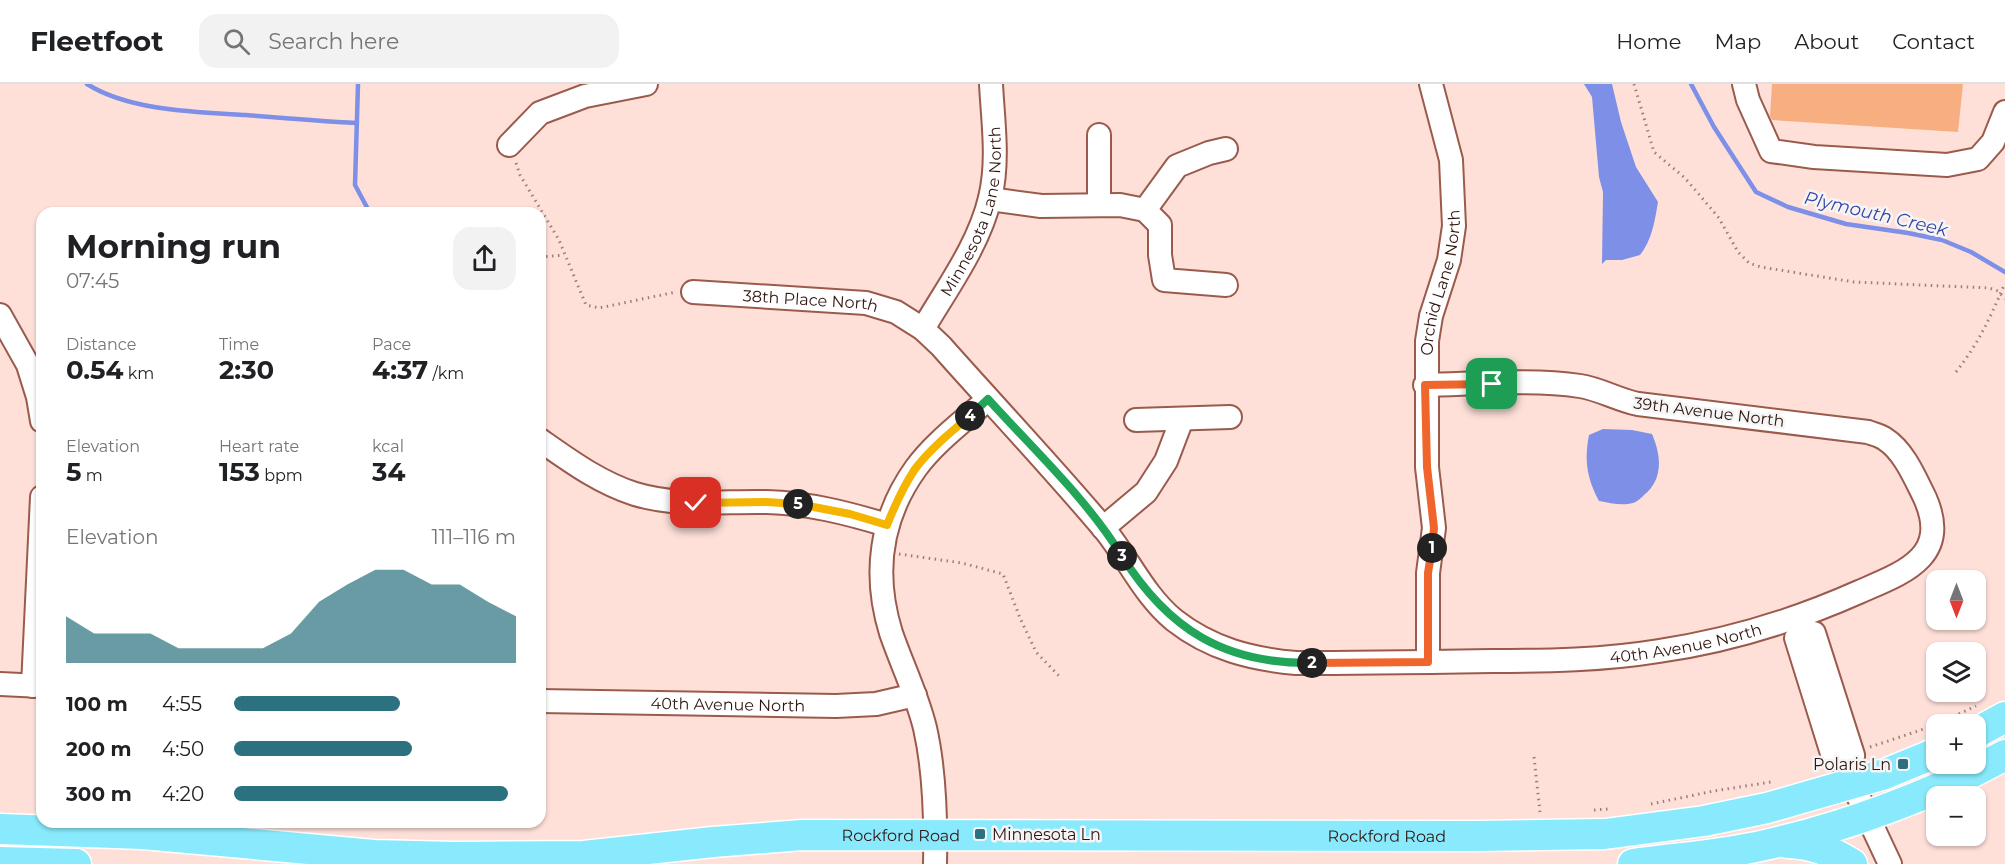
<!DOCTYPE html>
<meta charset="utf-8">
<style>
body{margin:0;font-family:Montserrat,sans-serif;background:#f2f2f2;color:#202124;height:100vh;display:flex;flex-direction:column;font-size:22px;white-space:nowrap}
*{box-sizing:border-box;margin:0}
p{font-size:20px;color:#757577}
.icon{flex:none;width:33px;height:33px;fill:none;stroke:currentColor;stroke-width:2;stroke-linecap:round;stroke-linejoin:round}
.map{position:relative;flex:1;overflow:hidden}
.panel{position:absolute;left:36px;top:123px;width:510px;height:621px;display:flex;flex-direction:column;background:#fff;border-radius:18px;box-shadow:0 2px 4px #0004}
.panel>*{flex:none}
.needle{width:39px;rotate:180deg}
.buttons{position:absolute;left:1926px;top:486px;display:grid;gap:12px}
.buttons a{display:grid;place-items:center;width:60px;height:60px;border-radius:12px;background:#fff;box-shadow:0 2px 4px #0004;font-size:30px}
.pin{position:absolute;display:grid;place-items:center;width:51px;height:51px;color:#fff;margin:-26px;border-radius:12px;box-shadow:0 3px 9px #0006}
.km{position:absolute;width:30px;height:30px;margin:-15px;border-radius:50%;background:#222;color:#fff;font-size:16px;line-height:30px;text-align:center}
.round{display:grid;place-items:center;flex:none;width:63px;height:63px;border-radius:18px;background:#f2f2f2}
.head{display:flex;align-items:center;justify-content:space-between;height:102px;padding:0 30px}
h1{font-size:33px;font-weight:700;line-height:45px}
.stats{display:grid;grid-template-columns:repeat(3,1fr);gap:9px;height:102px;padding:6px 30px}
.stats div{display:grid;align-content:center}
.stats b{font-size:26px;font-weight:700}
.stats small{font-size:16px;font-weight:400}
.stats p{font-size:16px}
.chart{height:168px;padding:12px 30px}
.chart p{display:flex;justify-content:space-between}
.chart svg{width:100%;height:108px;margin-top:6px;fill:#2b717f;opacity:.7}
ul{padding:0 30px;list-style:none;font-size:20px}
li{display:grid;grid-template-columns:96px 72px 1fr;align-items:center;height:45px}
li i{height:15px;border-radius:8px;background:#2b717f}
header{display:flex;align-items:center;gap:36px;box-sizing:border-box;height:84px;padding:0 30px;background:#fff;border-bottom:2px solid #e0e0e0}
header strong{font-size:28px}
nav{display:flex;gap:33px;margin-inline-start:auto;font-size:21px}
.search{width:420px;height:54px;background:#f2f2f2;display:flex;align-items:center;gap:15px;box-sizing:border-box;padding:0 21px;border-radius:18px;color:#757577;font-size:22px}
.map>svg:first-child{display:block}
.water{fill:#7d8fe6}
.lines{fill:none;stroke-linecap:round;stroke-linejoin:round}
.stream{stroke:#7d8fe6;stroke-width:4.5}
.building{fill:#f7af81}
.minor-casing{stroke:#9a5b4d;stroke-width:26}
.major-casing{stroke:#fff;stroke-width:33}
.path{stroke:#9c7f79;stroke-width:3;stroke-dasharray:1.5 4.5;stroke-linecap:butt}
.minor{stroke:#fff;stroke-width:22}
.major{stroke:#88eafc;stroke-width:30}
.split-1-casing{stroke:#fff;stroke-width:12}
.split-2-casing{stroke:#fff;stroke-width:12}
.split-3-casing{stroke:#fff;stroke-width:12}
.split-4-casing{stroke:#fff;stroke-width:12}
.split-5-casing{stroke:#fff;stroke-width:12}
.split-6-casing{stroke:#fff;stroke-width:12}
.split-1{stroke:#f0652b;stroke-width:8}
.split-2{stroke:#f0652b;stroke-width:8}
.split-3{stroke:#22a559;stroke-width:8}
.split-4{stroke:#22a559;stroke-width:8}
.split-5{stroke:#f5b400;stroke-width:8}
.split-6{stroke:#f5b400;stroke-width:8}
.poi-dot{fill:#2b717f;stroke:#f5f5f5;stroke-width:2}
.labels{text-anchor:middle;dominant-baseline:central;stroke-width:5;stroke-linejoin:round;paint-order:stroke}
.street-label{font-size:16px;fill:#301610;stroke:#f5f5f5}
.poi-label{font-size:16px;fill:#301610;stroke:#f5f5f5;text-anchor:end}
.water-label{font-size:18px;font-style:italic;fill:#3943a8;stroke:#f5f5f5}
</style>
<header>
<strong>Fleetfoot</strong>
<div class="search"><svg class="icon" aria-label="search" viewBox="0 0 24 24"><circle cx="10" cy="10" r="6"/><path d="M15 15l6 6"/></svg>Search here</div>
<nav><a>Home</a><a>Map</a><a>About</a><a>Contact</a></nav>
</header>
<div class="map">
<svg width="2005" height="780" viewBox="0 0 2005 780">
<rect width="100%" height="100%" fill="#fee0d9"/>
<g class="water">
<path d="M 1584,0 L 1612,0 L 1621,38 L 1636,83 L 1658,118 C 1655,136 1652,156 1640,171 L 1622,176 L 1606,176 L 1602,180 L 1603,108 L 1599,93 L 1592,13 Z"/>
<path d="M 1603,345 L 1632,346 L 1652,350 C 1661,371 1664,395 1644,411 C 1641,414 1637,418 1633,419 C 1622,422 1610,419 1599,417 C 1587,394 1584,377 1589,351 Z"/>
</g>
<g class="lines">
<g class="stream">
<path d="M 87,0 C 130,27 196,28 246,31 C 283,34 320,37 357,39"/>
<path d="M 358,0 L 355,101 L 370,129"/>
<path d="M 1691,0 L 1714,43 L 1756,108 L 1788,123 L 1846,140 L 1908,149 L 1942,156 L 1971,168 L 2005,188"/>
</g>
</g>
<path class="building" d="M 1772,0 L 1963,0 L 1958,48 L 1772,36 L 1770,32 Z"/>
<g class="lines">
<g class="minor-casing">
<g id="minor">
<path d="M 1744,0 L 1748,16 L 1771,67 L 1814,73 L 1947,81 L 1978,75 L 1993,58 L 2005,28"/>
<path d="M 1099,51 L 1099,121"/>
<path d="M 509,61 L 540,29 L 585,12 L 646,0"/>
<path d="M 990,115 L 1041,122 L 1120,121 L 1145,126 L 1160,141 L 1160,171 L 1164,196 L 1226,201"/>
<path d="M 1145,126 L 1177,82 L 1209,69 L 1226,65"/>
<path id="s1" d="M 693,208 L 866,219 L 896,228 L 923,245 L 941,262 C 996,324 1052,383 1105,446 C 1129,476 1144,511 1174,536 C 1211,565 1251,575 1296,579 C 1362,579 1427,578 1492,577 C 1548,577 1604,576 1659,567 C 1728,557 1796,536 1859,508 C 1903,489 1951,473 1925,414 C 1915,394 1904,367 1885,355 C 1880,351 1873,350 1868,348 L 1638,320 C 1618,316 1600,305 1580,302 C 1531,295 1475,300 1425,301"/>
<path d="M 0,231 L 28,281 L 38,313 L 42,337"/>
<path id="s2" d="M 923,245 C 947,204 979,161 990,114 C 999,77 993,38 991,0"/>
<path d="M 1136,336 L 1230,333"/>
<path d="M 540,356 C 570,377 600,399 635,410 C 678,423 723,417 767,418 C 808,419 847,429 887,441"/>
<path d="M 1103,444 L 1146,408 L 1166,377 L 1182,335"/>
<path d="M 1802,547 L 1814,549 L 1853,671 L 1845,678 L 1834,676 L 1796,554 Z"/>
<path id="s3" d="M 1428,578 L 1428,489 L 1434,444 L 1427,383 L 1427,257 L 1431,232 L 1449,176 L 1454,142 L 1451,76 L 1431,0"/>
<path d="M 0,600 L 42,602"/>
<path d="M 33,602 L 42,413"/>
<path id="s4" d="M 540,617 L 836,622 L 876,620 L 915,611"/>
<path d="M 1848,685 L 1852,699 L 1890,780"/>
<path d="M 935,780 C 936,735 935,688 925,644 C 917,611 902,581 891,549 C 873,491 880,434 916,384 C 935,358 964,337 988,315"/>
</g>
</g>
<g class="major-casing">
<g id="major">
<path d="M 1976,649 L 2005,633"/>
<path id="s5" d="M 0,745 L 143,750 L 374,771 L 455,773 L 584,772 L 713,758 L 802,751 L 1475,752 L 1605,750 L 1704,737 L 1767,724 L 1885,690 L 1936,669"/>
<path d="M 1788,759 C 1813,760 1831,767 1852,780"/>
<path d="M 0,778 L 76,780"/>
<path d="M 1633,780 C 1676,774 1722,771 1765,761 C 1842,744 1936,710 2005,671"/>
</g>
</g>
<g class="path">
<path d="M 1634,0 L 1654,68 L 1685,94 L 1719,134 L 1738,168 L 1749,179 L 1761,183 L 1854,198 L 1989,204 L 1998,207 L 2005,215"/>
<path d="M 516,79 L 520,91 L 559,156 L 586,221 L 599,224 L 676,208"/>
<path d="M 540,173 L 564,171"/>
<path d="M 1956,288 C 1980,257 1990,234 2005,199"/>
<path d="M 899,470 L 962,479 L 1003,490 L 1020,534 L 1036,568 L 1060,593"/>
<path d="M 1937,640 L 1976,622"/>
<path d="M 1870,663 L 1936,641"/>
<path d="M 1534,673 L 1540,728"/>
<path d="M 1651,720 L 1714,707 L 1771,698"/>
<path d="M 1594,726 L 1609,725"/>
</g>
<use href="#minor" class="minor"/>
<use href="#major" class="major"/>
</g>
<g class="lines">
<g class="split-1-casing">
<path id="split-1" d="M 1432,464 L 1434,444 L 1427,383 L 1425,301 L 1492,300"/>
</g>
<g class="split-2-casing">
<path id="split-2" d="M 1312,579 L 1428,578 L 1428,489 L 1432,464"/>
</g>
<g class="split-3-casing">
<path id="split-3" d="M 1122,472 C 1168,545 1224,580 1312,579"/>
</g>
<g class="split-4-casing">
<path id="split-4" d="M 970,332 L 988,315 C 1034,366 1086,414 1122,472"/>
</g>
<g class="split-5-casing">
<path id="split-5" d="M 798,420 L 850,430 L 887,441 C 895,421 903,403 915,385 C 930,365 951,348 970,332"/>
</g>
<g class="split-6-casing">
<path id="split-6" d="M 696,419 L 766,418 L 798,420"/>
</g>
<use href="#split-1" class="split-1"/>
<use href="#split-2" class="split-2"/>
<use href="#split-3" class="split-3"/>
<use href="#split-4" class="split-4"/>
<use href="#split-5" class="split-5"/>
<use href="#split-6" class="split-6"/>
</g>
<g class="poi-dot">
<rect x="1897" y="674" width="12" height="12" rx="3"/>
<rect x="974" y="744" width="12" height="12" rx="3"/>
</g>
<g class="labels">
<g class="street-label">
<text stroke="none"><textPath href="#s2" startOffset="130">Minnesota Lane North</textPath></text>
<text stroke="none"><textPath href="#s3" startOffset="382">Orchid Lane North</textPath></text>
<text stroke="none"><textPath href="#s1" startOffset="118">38th Place North</textPath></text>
<text transform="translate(1709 328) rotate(7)">39th Avenue North</text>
<text stroke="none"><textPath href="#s1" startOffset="1144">40th Avenue North</textPath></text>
<text stroke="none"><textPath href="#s4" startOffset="188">40th Avenue North</textPath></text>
<text stroke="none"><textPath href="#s5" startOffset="903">Rockford Road</textPath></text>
<text stroke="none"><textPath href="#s5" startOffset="1389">Rockford Road</textPath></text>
</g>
<g class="poi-label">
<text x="1891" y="680">Polaris Ln</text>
<text x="992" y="750" text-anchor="start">Minnesota Ln</text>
</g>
<g class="water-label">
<text transform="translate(1876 130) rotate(13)">Plymouth Creek</text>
</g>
</g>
</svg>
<div class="buttons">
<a><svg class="needle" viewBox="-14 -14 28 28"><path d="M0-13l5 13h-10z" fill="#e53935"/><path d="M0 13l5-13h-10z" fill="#757577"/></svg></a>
<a><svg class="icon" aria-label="layers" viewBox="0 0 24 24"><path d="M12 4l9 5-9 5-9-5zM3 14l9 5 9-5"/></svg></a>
<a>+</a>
<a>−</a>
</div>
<div class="pin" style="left:1492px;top:300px;background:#1e9e55"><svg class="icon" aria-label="arrive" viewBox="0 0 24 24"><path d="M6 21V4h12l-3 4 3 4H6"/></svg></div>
<div class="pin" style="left:696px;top:419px;background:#d93025"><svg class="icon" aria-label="check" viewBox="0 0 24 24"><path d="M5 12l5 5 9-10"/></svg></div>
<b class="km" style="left:1432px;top:464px">1</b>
<b class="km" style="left:1312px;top:579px">2</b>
<b class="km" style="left:1122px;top:472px">3</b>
<b class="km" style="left:970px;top:332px">4</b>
<b class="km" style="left:798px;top:420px">5</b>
<section class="panel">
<div class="head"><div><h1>Morning run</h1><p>07:45</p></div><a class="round"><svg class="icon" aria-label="share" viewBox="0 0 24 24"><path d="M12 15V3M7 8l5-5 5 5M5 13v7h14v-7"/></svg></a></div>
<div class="stats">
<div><p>Distance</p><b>0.54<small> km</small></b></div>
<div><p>Time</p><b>2:30</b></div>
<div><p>Pace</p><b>4:37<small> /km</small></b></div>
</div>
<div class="stats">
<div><p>Elevation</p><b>5<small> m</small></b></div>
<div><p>Heart rate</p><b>153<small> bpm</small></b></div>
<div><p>kcal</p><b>34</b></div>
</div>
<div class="chart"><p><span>Elevation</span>111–116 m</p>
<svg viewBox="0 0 160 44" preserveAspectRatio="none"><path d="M0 44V25L10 32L20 32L30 32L40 38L50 38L60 38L70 38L80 32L90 19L100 12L110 6L120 6L130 12L140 12L150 19L160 25V44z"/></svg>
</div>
<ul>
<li><b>100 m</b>4:55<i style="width:59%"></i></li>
<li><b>200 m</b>4:50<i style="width:63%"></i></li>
<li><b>300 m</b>4:20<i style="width:97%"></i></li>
</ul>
</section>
</div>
